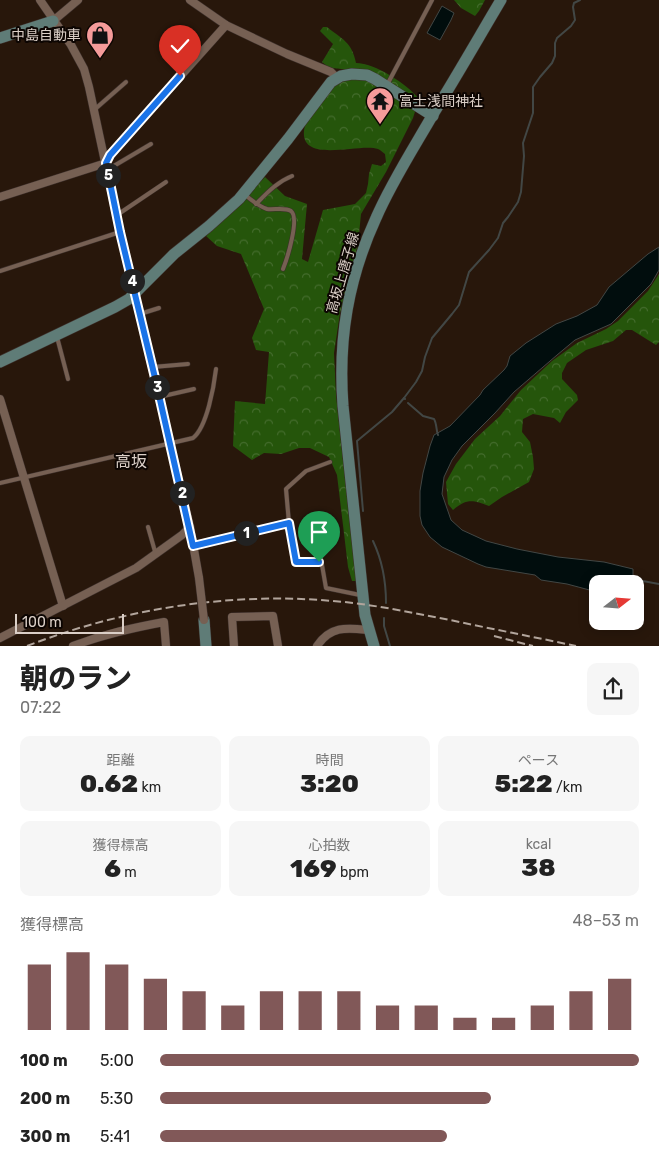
<!DOCTYPE html>
<html lang="ja">
<meta charset="utf-8">
<style>
body{margin:0;font-family:Rubik,"Noto Sans JP",sans-serif;background:#f6f6f6;color:#222;height:100vh;display:flex;flex-direction:column;font-size:19px;white-space:nowrap}
*{box-sizing:border-box;margin:0}
p{font-size:16px;color:#767676}
.icon{flex:none;width:28px;height:28px;fill:none;stroke:currentColor;stroke-width:2;stroke-linecap:round;stroke-linejoin:round}
.map{position:relative;height:646px;overflow:hidden}
.details{display:flex;flex-direction:column;background:#fff;flex:1}
.details>*{flex:none}
.needle{width:32px;rotate:73deg}
.buttons{position:absolute;left:589px;top:575px;display:grid;gap:10px}
.buttons a{display:grid;place-items:center;width:55px;height:55px;border-radius:10px;background:#fff;box-shadow:0 2px 12px #0003;font-size:25px}
.scale{position:absolute;left:15px;bottom:12px;width:109px;box-sizing:border-box;padding-left:5px;border:2px solid #dbcfc7;border-top:0;font-size:14px;line-height:18px;white-space:nowrap;color:#dbcfc7;-webkit-text-stroke:4px #0c0502;paint-order:stroke}
.pin{position:absolute;display:grid;place-items:center;width:42px;height:42px;color:#fff;margin:-51px -21px;border-radius:50% 50% 50% 0;rotate:-45deg;box-shadow:0 0 5px #0007}
.pin .icon{rotate:45deg}
.km{position:absolute;width:25px;height:25px;margin:-12px;border-radius:50%;background:#222;color:#fff;font-size:14px;line-height:25px;text-align:center}
.round{display:grid;place-items:center;flex:none;width:52px;height:52px;border-radius:10px;background:#f6f6f6}
.summary{display:flex;align-items:center;justify-content:space-between;height:85px;padding:0 20px}
h1{font-size:28px;font-weight:800;line-height:38px}
.metrics{display:grid;grid-template-columns:repeat(3,1fr);gap:8px;height:85px;padding:5px 20px}
.metrics div{display:grid;align-content:center;border-radius:10px;background:#f6f6f6;text-align:center}
.metrics b{font-size:25px;font-weight:800}
.metrics small{font-size:14px;font-weight:400}
.metrics p{font-size:14px}
.chart{height:140px;padding:10px 20px}
.chart p{display:flex;justify-content:space-between}
.chart svg{width:100%;height:90px;margin-top:5px;stroke:#815858;stroke-width:6}
ul{padding:0 20px;list-style:none;font-size:16px}
li{display:grid;grid-template-columns:80px 60px 1fr;align-items:center;height:38px}
li i{height:12px;border-radius:6px;background:#815858}
.map>svg:first-child{display:block}
.forest{fill:url(#forest-crowns)}
.water{fill:#010d0d;stroke:#424745}
.lines{fill:none;stroke-linecap:round;stroke-linejoin:round}
.stream{stroke:#424745;stroke-width:2}
.lane-casing{stroke:#3d302c;stroke-width:5}
.street-casing{stroke:#3d302c;stroke-width:9}
.secondary-casing{stroke:#3d302c;stroke-width:12}
.lane{stroke:#766053;stroke-width:4}
.street{stroke:#766053;stroke-width:8}
.secondary{stroke:#5f7c77;stroke-width:11}
.rail{stroke:#b2a59c;stroke-width:2;stroke-dasharray:8 4;stroke-linecap:butt}
.street-bridge-casing{stroke:#3d302c;stroke-width:9;stroke-linecap:butt}
.street-bridge{stroke:#766053;stroke-width:8}
.route-casing{stroke:#fff;stroke-width:10}
.route{stroke:#1a73e8;stroke-width:6}
.labels{text-anchor:middle;dominant-baseline:central;stroke-width:4;stroke-linejoin:round;paint-order:stroke}
.poi-label{font-size:14px;fill:#dbcfc7;stroke:#0c0502;text-anchor:end}
.street-label{font-size:14px;fill:#dbcfc7;stroke:#0c0502}
.quarter-label{font-size:16px;fill:#dbcfc7;stroke:#0c0502}
</style>
<div class="map">
<svg width="659" height="646" viewBox="0 0 659 646">
<defs>
<pattern id="forest-crowns" width="20" height="18" patternUnits="userSpaceOnUse" patternTransform="scale(1.25)"><rect width="20" height="18" fill="#25550b"/><path d="M2 6a3 3 0 1 1 6 0M12 15a3 3 0 1 1 6 0" fill="none" stroke="#446c2d"/></pattern>
</defs>
<rect width="100%" height="100%" fill="#28170b"/>
<g class="forest">
<path d="M 454,0 L 485,0 L 479,11 L 475,16 L 461,8 Z"/>
<path d="M 323,27 L 327,27 C 342,39 352,42 356,63 C 375,63 407,84 419,99 L 413,118 L 386,172 L 361,214 L 358,244 L 340,313 L 334,353 L 336,395 L 356,581 L 352,581 L 348,567 L 337,475 L 329,457 L 310,448 L 299,448 L 281,454 L 264,453 L 252,460 L 233,446 L 235,401 L 265,404 L 269,352 L 256,350 L 252,338 L 264,309 L 241,254 L 217,246 L 206,236 L 265,177 L 285,196 L 307,204 L 302,259 L 308,262 L 323,210 L 355,204 L 366,193 L 368,184 L 369,174 L 372,164 L 381,166 L 386,162 L 385,154 C 382,152 381,150 378,149 C 359,142 291,168 306,122 L 347,70 C 335,67 332,71 322,62 L 333,44 L 320,31 Z"/>
<path d="M 659,274 L 659,342 L 656,345 L 632,330 L 626,330 L 613,341 L 586,350 L 567,363 L 562,373 L 562,379 L 577,395 L 578,400 L 566,412 L 560,423 L 554,418 L 533,414 L 523,419 L 522,432 L 530,442 L 533,457 L 534,469 L 529,482 L 502,497 L 489,506 C 473,500 467,498 453,510 L 448,504 L 446,482 L 456,464 L 475,439 L 500,416 L 521,390 L 552,361 L 577,343 L 606,329 L 618,321 L 648,291 Z"/>
</g>
<g class="water">
<path d="M 442,6 L 454,13 L 451,20 L 440,40 L 427,33 Z"/>
<path d="M 659,247 L 659,270 L 651,284 L 611,324 L 575,340 L 557,355 L 514,392 L 495,413 L 462,446 L 452,460 L 444,477 L 442,494 L 451,520 L 462,530 L 486,541 L 517,549 L 558,557 L 604,562 L 633,569 L 633,584 L 598,584 L 597,592 L 567,584 L 541,580 L 535,575 L 486,567 L 478,564 L 442,547 L 430,537 L 422,525 L 420,516 L 420,491 L 423,473 L 430,446 L 434,435 L 450,426 L 480,395 L 483,390 L 504,370 L 507,366 L 510,356 L 526,343 L 556,324 L 577,316 L 597,305 L 609,287 L 648,254 Z"/>
</g>
<g class="lines">
<g class="stream">
<path d="M 405,399 L 404,398 L 416,382 L 422,371 L 425,357 L 432,338 L 452,314 L 459,305 L 469,272 L 489,250 L 498,238 L 503,223 L 508,217 L 518,202 L 521,192 L 524,156 L 523,143 L 533,113 L 533,87 L 540,77 L 552,63 L 555,56 L 555,43 L 557,38 L 571,26 L 575,20 L 573,7 L 574,3 L 580,0"/>
<path d="M 408,403 L 423,416 L 434,419 C 437,424 436,430 438,435"/>
<path d="M 363,511 L 357,441 L 392,412 L 404,398"/>
<path d="M 373,541 C 382,560 386,582 386,603"/>
<path d="M 632,579 L 659,584"/>
<path d="M 384,618 L 384,626 L 390,646"/>
</g>
<g class="lane-casing">
<g id="lane">
<path d="M 387,85 L 432,0"/>
<path d="M 94,110 L 126,82"/>
<path d="M 107,170 L 151,144"/>
<path d="M 244,194 C 251,200 258,206 267,209 C 274,210 285,207 291,211 C 300,218 287,259 283,269"/>
<path d="M 256,204 C 267,193 277,182 292,176"/>
<path d="M 117,215 L 166,182"/>
<path d="M 0,271 L 120,232"/>
<path d="M 140,314 L 159,308"/>
<path d="M 57,337 L 68,379"/>
<path d="M 153,367 L 188,364"/>
<path d="M 159,397 L 194,389"/>
<path d="M 330,462 L 306,471 L 286,489 L 289,523 L 296,562 L 319,562 L 322,565 L 326,588 L 360,595"/>
<path d="M 0,483 L 193,438 C 207,427 214,386 216,369"/>
<path d="M 148,527 L 156,555"/>
</g>
</g>
<g class="street-casing">
<g id="street">
<path d="M 40,0 L 71,45 L 84,69 L 89,87 L 120,232 L 190,527 L 199,578"/>
<path d="M 190,0 L 226,25 L 287,54 L 331,72 L 337,78"/>
<path d="M 53,21 L 78,0"/>
<path d="M 0,197 L 106,163 L 110,155 L 226,25"/>
<path d="M 0,399 L 63,606"/>
<path d="M 193,546 L 289,523"/>
<path d="M 0,638 L 136,568 L 182,535 L 190,527"/>
<path d="M 73,646 C 104,634 132,628 164,622 L 166,646"/>
<path d="M 234,646 L 232,617 L 273,616 L 278,646"/>
<path d="M 317,646 C 331,625 348,628 369,630"/>
</g>
</g>
<g class="secondary-casing">
<g id="secondary">
<path d="M 0,38 L 53,21"/>
<path d="M 0,362 L 115,307 L 129,299 L 174,254 L 209,226 L 239,199 L 288,139 L 331,82 L 341,76 L 352,74 L 367,75 L 375,79 L 433,116"/>
<path d="M 204,620 L 206,646"/>
<path d="M 374,646 L 365,615 L 343,406 C 338,339 348,279 376,218 C 392,181 415,146 435,111 C 458,74 479,37 501,0"/>
</g>
</g>
<use href="#lane" class="lane"/>
<use href="#street" class="street"/>
<use href="#secondary" class="secondary"/>
<g class="rail">
<path d="M 494,636 L 533,646"/>
<path d="M 27,646 C 130,606 243,590 353,603 C 386,607 418,614 450,620 C 492,629 534,637 576,646"/>
</g>
<g class="street-bridge-casing">
<path id="street-bridge" d="M 199,578 L 204,620"/>
</g>
<use href="#street-bridge" class="street-bridge"/>
</g>
<g class="lines">
<g class="route-casing">
<path id="route" d="M 180,76 L 110,155 L 106,163 L 120,232 L 156,382 L 193,546 L 289,523 L 296,562 L 319,562"/>
</g>
<use href="#route" class="route"/>
</g>
<defs>
<g id="shop-pin" transform="scale(1.4375)"><path d="M0 17L-7.5 6A9.5 9.5 0 1 1 7.5 6Z" fill="#f59b9a" stroke="#0c0502"/><path d="M-5-2.5h2.3a2.7 3.5 0 0 1 5.4 0H5L5.5 6h-11ZM-1.5-2.5h3a1.5 2.3 0 0 0-3 0Z" fill="#111"/></g>
<g id="temple-pin" transform="scale(1.4375)"><path d="M0 17L-7.5 6A9.5 9.5 0 1 1 7.5 6Z" fill="#f59b9a" stroke="#0c0502"/><path d="M0-6L5-2H3V0L6.5 2.5H4V6H1.5V3h-3V6H-4V2.5H-6.5L-3 0V-2H-5Z" fill="#111"/></g>
</defs>
<g fill-rule="evenodd">
<use href="#shop-pin" x="100" y="35"/>
<use href="#temple-pin" x="380" y="101"/>
</g>
<g class="labels">
<g class="poi-label">
<text x="81" y="35">中島自動車</text>
<text x="399" y="101" text-anchor="start">富士浅間神社</text>
</g>
<g class="street-label">
<text transform="translate(343 273) rotate(-74)">高坂上唐子線</text>
</g>
<g class="quarter-label">
<text x="131" y="461">高坂</text>
</g>
</g>
</svg>
<div class="buttons">
<a><svg class="needle" viewBox="-14 -14 28 28"><path d="M0-13l5 13h-10z" fill="#e53935"/><path d="M0 13l5-13h-10z" fill="#767676"/></svg></a>
</div>
<div class="scale">100 m</div>
<div class="pin" style="left:319px;top:562px;background:#1e9e55"><svg class="icon" aria-label="arrive" viewBox="0 0 24 24"><path d="M6 21V4h12l-3 4 3 4H6"/></svg></div>
<div class="pin" style="left:180px;top:76px;background:#d93025"><svg class="icon" aria-label="check" viewBox="0 0 24 24"><path d="M5 12l5 5 9-10"/></svg></div>
<b class="km" style="left:246px;top:533px">1</b>
<b class="km" style="left:182px;top:493px">2</b>
<b class="km" style="left:157px;top:387px">3</b>
<b class="km" style="left:132px;top:281px">4</b>
<b class="km" style="left:108px;top:175px">5</b>
</div>
<section class="details">
<div class="summary"><div><h1>朝のラン</h1><p>07:22</p></div><a class="round"><svg class="icon" aria-label="share" viewBox="0 0 24 24"><path d="M12 15V3M7 8l5-5 5 5M5 13v7h14v-7"/></svg></a></div>
<div class="metrics">
<div><p>距離</p><b>0.62<small> km</small></b></div>
<div><p>時間</p><b>3:20</b></div>
<div><p>ペース</p><b>5:22<small> /km</small></b></div>
</div>
<div class="metrics">
<div><p>獲得標高</p><b>6<small> m</small></b></div>
<div><p>心拍数</p><b>169<small> bpm</small></b></div>
<div><p>kcal</p><b>38</b></div>
</div>
<div class="chart"><p><span>獲得標高</span>48–53 m</p>
<svg viewBox="0 0 160 44" preserveAspectRatio="none"><path d="M5 44V12M15 44V6M25 44V12M35 44V19M45 44V25M55 44V32M65 44V25M75 44V25M85 44V25M95 44V32M105 44V32M115 44V38M125 44V38M135 44V32M145 44V25M155 44V19"/></svg>
</div>
<ul>
<li><b>100 m</b>5:00<i style="width:100%"></i></li>
<li><b>200 m</b>5:30<i style="width:69%"></i></li>
<li><b>300 m</b>5:41<i style="width:60%"></i></li>
</ul>
</section>
